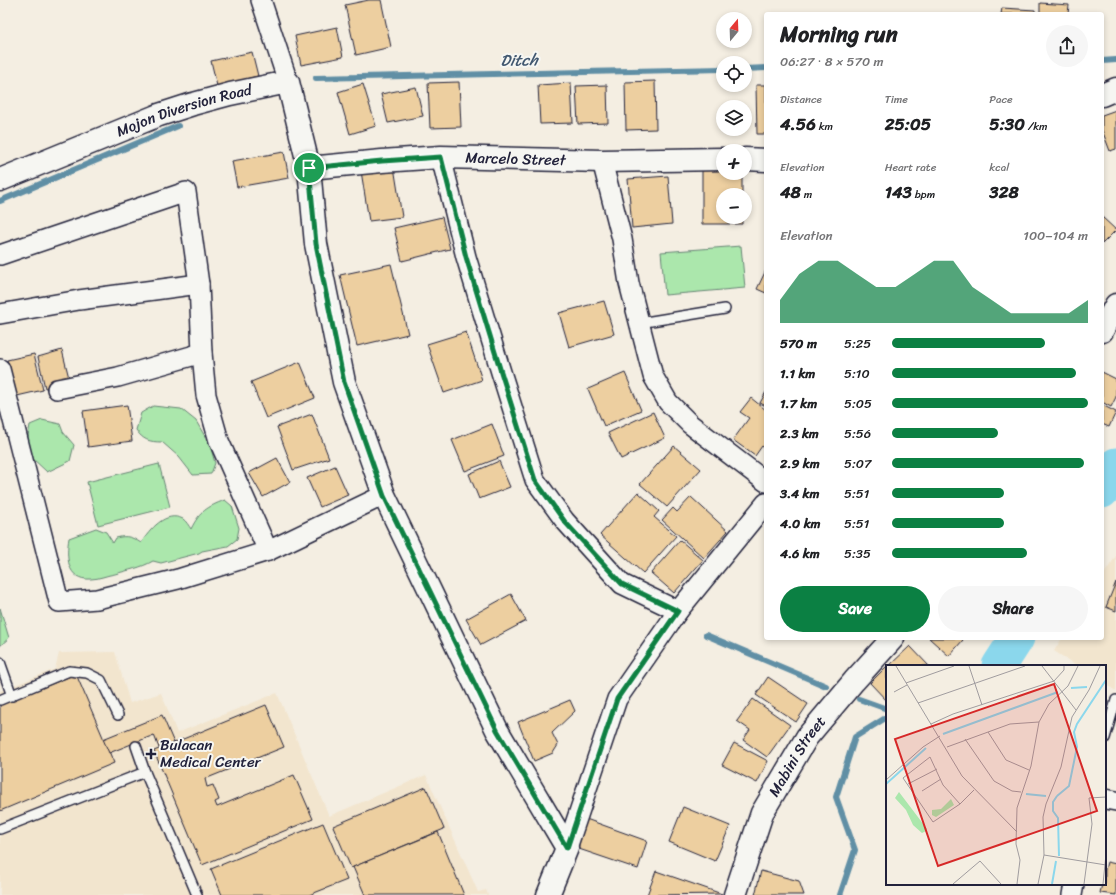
<!DOCTYPE html>
<meta charset="utf-8">
<style>
body{margin:0;font-family:Sriracha,sans-serif;background:#f6f6f6;color:#202124;height:100vh;display:flex;flex-direction:column;font-size:15px;white-space:nowrap}
*{box-sizing:border-box;margin:0}
p{font-size:13px;color:#757577}
.icon{flex:none;width:22px;height:22px;fill:none;stroke:currentColor;stroke-width:2;stroke-linecap:round;stroke-linejoin:round}
.map{position:relative;flex:1;overflow:hidden}
.side{position:absolute;left:764px;top:12px;width:340px;height:628px;display:flex;flex-direction:column;background:#fff;border-radius:4px;box-shadow:0 2px 6px #0003}
.side>*{flex:none}
.needle{width:26px;rotate:19deg}
.fabs{position:absolute;left:716px;top:12px;display:grid;gap:8px}
.fabs a{display:grid;place-items:center;width:36px;height:36px;border-radius:50%;background:#fff;box-shadow:0 2px 6px #0003;font-size:20px}
.pin{position:absolute;display:grid;place-items:center;width:34px;height:34px;color:#fff;margin:-17px;border:2px solid #fff;border-radius:50%;box-shadow:0 1px 4px #0007}
.round{display:grid;place-items:center;flex:none;width:42px;height:42px;border-radius:21px;background:#f6f6f6}
.summary{display:flex;align-items:center;justify-content:space-between;height:68px;padding:0 16px}
h1{font-size:22px;font-weight:700;line-height:30px}
.figures{display:grid;grid-template-columns:repeat(3,1fr);gap:6px;height:68px;padding:4px 16px}
.figures div{display:grid;align-content:center}
.figures b{font-size:17px;font-weight:700}
.figures small{font-size:11px;font-weight:400}
.figures p{font-size:11px}
.chart{height:112px;padding:8px 16px}
.chart p{display:flex;justify-content:space-between}
.chart svg{width:100%;height:72px;margin-top:4px;fill:#0b8043;opacity:.7}
.primary-button{display:flex;gap:8px;margin-top:auto;padding:8px 16px}
.primary-button a{flex:1;height:46px;border-radius:24px;background:#0b8043;color:#fff;font-size:16px;font-weight:700;line-height:46px;text-align:center}
.primary-button a+a{background:#f6f6f6;color:#202124}
ul{padding:0 16px;list-style:none;font-size:13px}
li{display:grid;grid-template-columns:64px 48px 1fr;align-items:center;height:30px}
li i{height:10px;border-radius:5px;background:#0b8043}
.map>svg:first-child{display:block}
.built{fill:#f2e5ce}
.green{fill:#abe7ac;stroke:#668474}
.lines{fill:none;stroke-linecap:round;stroke-linejoin:round}
.stream{stroke:#618fa5;stroke-width:6}
.river{stroke:#8bd7ec;stroke-width:35}
.building{fill:#edcfa0;stroke:#22223b}
.lane-casing{stroke:#22223b;stroke-width:12}
.street-casing{stroke:#22223b;stroke-width:22}
.secondary-casing{stroke:#22223b;stroke-width:25}
.lane{stroke:#f6f6f2;stroke-width:9}
.street{stroke:#f6f6f2;stroke-width:19}
.secondary{stroke:#f6f6f2;stroke-width:22}
.route-casing{stroke:#fff;stroke-width:8}
.route{stroke:#0b8043;stroke-width:5}
.poi-dot{fill:#22223b;stroke:#f6f6f2;stroke-width:1.5}
.labels{text-anchor:middle;dominant-baseline:central;stroke-width:4;stroke-linejoin:round;paint-order:stroke}
.street-label{font-size:15px;fill:#22223b;stroke:#f6f6f2}
.poi-label{font-size:15px;fill:#22223b;stroke:#f6f6f2;text-anchor:start}
.water-label{font-size:16px;font-style:italic;fill:#425870;stroke:#f6f6f2}
.inset-river{fill:none;stroke:#8bd7ec;stroke-width:2}
.inset-road{fill:none;stroke:#a09c9f;stroke-width:1}
.view{fill:#d62828;fill-opacity:0.15;stroke:#d62828;stroke-width:2}
.inset-edge{fill:none;stroke:#22223b;stroke-width:2}
</style>
<div class="map">
<svg width="1116" height="895" viewBox="0 0 1116 895">
<rect width="100%" height="100%" fill="#f4eee2"/>
<filter id="ink" filterUnits="userSpaceOnUse"><feTurbulence type="fractalNoise" baseFrequency=".025" numOctaves="2"/><feDisplacementMap in="SourceGraphic" scale="8" xChannelSelector="R" yChannelSelector="G"/><feConvolveMatrix kernelMatrix="1 2 1 2 8 2 1 2 1" color-interpolation-filters="sRGB"/></filter>
<g filter="url(#ink)">
<g class="built">
<path d="M 1116,556 L 1116,691 L 1105,684 L 1105,666 L 1077,666 L 1054,651 L 1062,638 L 1102,638 L 1102,577 Z"/>
<path d="M 115,652 L 130,703 L 161,693 L 177,733 L 277,693 L 329,816 L 426,775 L 478,892 L 486,890 L 488,895 L 0,895 L 0,691 L 55,669 L 59,653 Z"/>
</g>
<g class="green">
<path d="M 741,246 L 745,288 L 665,295 L 661,252 Z"/>
<path d="M 153,406 L 181,409 L 196,421 L 210,445 L 215,463 L 211,474 L 193,475 L 179,457 L 162,442 C 149,442 143,440 136,430 L 141,413 Z"/>
<path d="M 42,420 L 60,424 L 63,432 L 74,445 L 70,461 L 47,472 L 31,457 L 27,442 L 30,425 Z"/>
<path d="M 159,464 L 170,507 L 98,525 L 87,482 Z"/>
<path d="M 225,500 L 232,506 L 239,528 L 237,539 L 228,546 L 202,551 L 199,553 L 161,563 L 153,561 C 141,568 128,570 115,574 C 107,575 99,579 91,579 C 66,581 66,555 69,538 L 96,528 L 106,532 L 113,543 L 116,538 C 127,535 132,537 141,543 C 150,530 165,510 183,519 C 186,521 189,526 191,529 C 200,511 207,507 225,500 Z"/>
<path d="M 0,608 L 9,638 L 0,646 Z"/>
</g>
<g class="lines">
<g class="stream">
<path d="M 1102,61 L 1116,60"/>
<path d="M 745,69 L 766,68"/>
<path d="M 316,78 L 723,69"/>
<path d="M 0,201 L 178,126"/>
<path d="M 706,635 L 826,686"/>
<path d="M 859,699 L 887,709"/>
<path d="M 840,895 L 855,850 L 836,797 L 855,737 L 887,717"/>
</g>
<g class="river">
<path d="M 1102,491 L 1116,465"/>
<path d="M 999,666 L 1017,638"/>
</g>
</g>
<g class="building">
<path d="M 369,0 L 381,0 L 391,47 L 356,55 L 345,5 Z"/>
<path d="M 1040,3 L 1069,5 L 1068,14 L 1040,14 Z"/>
<path d="M 1002,8 L 1035,10 L 1035,14 L 1001,14 Z"/>
<path d="M 337,27 L 343,57 L 301,65 L 295,36 Z"/>
<path d="M 252,52 L 258,76 L 217,86 L 211,61 Z"/>
<path d="M 655,81 L 656,129 L 626,130 L 625,82 Z"/>
<path d="M 459,82 L 461,127 L 430,128 L 428,83 Z"/>
<path d="M 571,83 L 573,123 L 540,124 L 538,85 Z"/>
<path d="M 363,84 L 376,126 L 350,134 L 338,92 Z"/>
<path d="M 607,85 L 608,123 L 578,124 L 576,86 Z"/>
<path d="M 756,85 L 766,85 L 766,134 L 757,134 Z"/>
<path d="M 416,87 L 423,116 L 388,123 L 381,94 Z"/>
<path d="M 1116,110 L 1116,149 L 1110,151 L 1102,130 L 1102,115 Z"/>
<path d="M 284,152 L 289,178 L 237,187 L 232,161 Z"/>
<path d="M 394,167 L 402,217 L 369,221 L 361,171 Z"/>
<path d="M 702,169 L 723,169 L 723,173 L 742,173 L 742,195 L 723,195 L 723,217 L 742,217 L 742,224 L 702,224 Z"/>
<path d="M 668,176 L 672,224 L 632,228 L 628,179 Z"/>
<path d="M 442,217 L 450,249 L 402,261 L 394,228 Z"/>
<path d="M 1102,217 L 1116,230 L 1102,244 Z"/>
<path d="M 391,264 L 408,334 L 357,346 L 340,275 Z"/>
<path d="M 766,270 L 766,293 L 757,289 Z"/>
<path d="M 604,301 L 614,334 L 569,347 L 559,313 Z"/>
<path d="M 466,332 L 482,380 L 444,393 L 427,344 Z"/>
<path d="M 62,350 L 70,382 L 45,388 L 38,357 Z"/>
<path d="M 34,354 L 43,390 L 17,396 L 7,360 Z"/>
<path d="M 300,362 L 315,398 L 266,418 L 251,382 Z"/>
<path d="M 1102,372 L 1116,379 L 1116,397 L 1111,407 L 1102,402 Z"/>
<path d="M 625,373 L 641,410 L 604,426 L 588,389 Z"/>
<path d="M 766,392 L 766,406 L 760,403 Z"/>
<path d="M 751,398 L 766,410 L 766,449 L 762,446 L 755,456 L 733,440 L 749,418 L 740,412 Z"/>
<path d="M 127,405 L 132,441 L 88,447 L 83,411 Z"/>
<path d="M 1102,405 L 1116,412 L 1109,427 L 1102,424 Z"/>
<path d="M 653,412 L 665,438 L 621,459 L 608,433 Z"/>
<path d="M 312,414 L 329,458 L 293,470 L 277,427 Z"/>
<path d="M 492,424 L 504,456 L 465,471 L 452,440 Z"/>
<path d="M 674,446 L 701,469 L 667,507 L 640,484 Z"/>
<path d="M 277,458 L 290,482 L 263,497 L 249,473 Z"/>
<path d="M 499,461 L 510,487 L 479,499 L 469,474 Z"/>
<path d="M 335,466 L 348,495 L 320,507 L 307,478 Z"/>
<path d="M 638,492 L 659,511 L 654,517 L 676,536 L 643,573 L 600,535 Z"/>
<path d="M 691,497 L 728,531 L 704,558 L 662,520 L 673,508 L 677,512 Z"/>
<path d="M 680,540 L 703,560 L 674,593 L 651,573 Z"/>
<path d="M 1116,582 L 1116,611 L 1106,607 Z"/>
<path d="M 511,594 L 526,621 L 481,645 L 466,619 Z"/>
<path d="M 929,638 L 961,638 L 963,640 L 949,656 Z"/>
<path d="M 910,646 L 929,666 L 889,666 Z"/>
<path d="M 887,666 L 887,701 L 870,683 Z"/>
<path d="M 76,674 L 114,763 L 0,811 L 0,705 Z"/>
<path d="M 768,677 L 808,704 L 796,722 L 756,695 Z"/>
<path d="M 753,699 L 790,725 L 767,757 L 743,740 L 750,730 L 737,721 Z"/>
<path d="M 570,700 L 575,711 L 552,733 L 558,745 L 553,753 L 534,761 L 518,722 Z"/>
<path d="M 266,705 L 284,747 L 205,779 L 207,787 L 213,785 L 219,800 L 215,802 L 217,807 L 294,775 L 313,819 L 202,865 L 154,751 Z"/>
<path d="M 162,715 L 174,743 L 159,748 L 154,735 L 109,753 L 103,739 Z"/>
<path d="M 734,743 L 768,761 L 757,783 L 722,765 Z"/>
<path d="M 426,787 L 444,829 L 351,868 L 333,826 Z"/>
<path d="M 683,807 L 730,826 L 715,861 L 669,842 Z"/>
<path d="M 586,819 L 647,841 L 638,869 L 576,848 Z"/>
<path d="M 323,823 L 347,880 L 309,895 L 222,895 L 211,869 Z"/>
<path d="M 438,832 L 464,895 L 365,895 L 353,867 Z"/>
<path d="M 1107,862 L 1116,864 L 1116,895 L 1100,893 L 1102,884 L 1105,884 L 1105,870 Z"/>
<path d="M 656,871 L 722,894 L 647,895 Z"/>
<path d="M 761,871 L 799,881 L 804,895 L 755,895 Z"/>
</g>
<g class="lines">
<g class="lane-casing">
<g id="lane">
<path d="M 639,323 L 725,309"/>
<path d="M 0,662 L 12,696"/>
<path d="M 0,700 L 69,671 L 87,673 L 101,680 L 118,715"/>
<path d="M 1105,738 L 1116,700"/>
<path d="M 136,746 L 145,772 L 197,895"/>
<path d="M 0,829 L 145,772"/>
</g>
</g>
<g class="street-casing">
<g id="street">
<path d="M 261,0 L 288,82"/>
<path d="M 441,157 L 466,257 L 501,372 L 535,480 L 565,521 L 622,584 L 678,611"/>
<path d="M 602,161 L 622,239 L 629,283 L 653,376 L 668,402 L 690,424 L 766,482"/>
<path d="M 0,255 L 186,192 L 199,284 L 202,353 L 206,395 L 219,441 L 268,551"/>
<path d="M 0,314 L 79,300 L 199,284"/>
<path d="M 0,369 L 59,602 L 97,599 L 178,579 L 268,551 L 384,495"/>
<path d="M 57,389 L 118,377 L 202,353"/>
<path d="M 1105,799 L 1116,801"/>
<path d="M 567,848 L 617,699 L 678,611 L 766,503"/>
<path d="M 1072,895 L 1074,884"/>
</g>
</g>
<g class="secondary-casing">
<g id="secondary">
<path d="M 1102,95 L 1116,89"/>
<path d="M 745,159 L 766,160"/>
<path id="s1" d="M 309,168 L 382,161 L 441,157 L 602,161 L 723,159"/>
<path id="s2" d="M 0,180 L 159,115 L 193,104 L 230,94 L 288,82 L 309,168 L 316,244 L 344,382 L 384,495 L 497,730 L 567,848 L 548,895"/>
<path d="M 1102,331 L 1116,305"/>
<path id="s3" d="M 735,895 L 762,813 L 807,737 L 854,681 L 893,638"/>
</g>
</g>
<use href="#lane" class="lane"/>
<use href="#street" class="street"/>
<use href="#secondary" class="secondary"/>
</g>
</g>
<g class="lines" filter="url(#ink)">
<g class="route-casing">
<path id="route" d="M 441,157 L 466,257 L 501,372 L 535,480 L 565,522 L 622,584 L 678,611 L 617,699 L 567,848 L 497,730 L 384,496 L 344,382 L 316,244 L 309,168 L 382,161 Z"/>
</g>
<use href="#route" class="route"/>
</g>
<path class="poi-dot" d="M149 748h4v4h4v4h-4v4h-4v-4h-4v-4h4z"/>
<g class="labels">
<g class="street-label">
<text stroke="none"><textPath href="#s2" startOffset="197">Mojon Diversion Road</textPath></text>
<text stroke="none"><textPath href="#s1" startOffset="207">Marcelo Street</textPath></text>
<text stroke="none"><textPath href="#s3" startOffset="153">Mabini Street</textPath></text>
</g>
<g class="poi-label">
<text x="160" y="745">Bulacan<tspan x="160" dy="17">Medical Center</tspan></text>
</g>
<g class="water-label">
<text transform="translate(519 60) rotate(-1)">Ditch</text>
</g>
</g>
<g transform="translate(886 665)">
<rect width="220" height="220" fill="#f4eee2"/>
<path d="M 13,127 L 41,164 L 40,166 L 36,168 L 27,160 L 20,145 L 9,133 ZM 65,134 L 68,140 L 50,152 L 46,150 L 46,145 L 55,144 Z" fill="#abe7ac"/>
<path class="inset-river" d="M 185,23 L 201,22M 57,69 L 172,27M 0,119 L 40,83M 140,129 L 160,131M 171,131 L 167,137 L 167,146 L 172,153 L 173,191M 171,131 L 183,121 L 191,82 L 188,67 L 191,59 L 220,15M 166,219 L 170,196"/>
<path class="inset-road" d="M 10,1 L 76,111 L 131,167M 83,1 L 96,40M 156,1 L 190,45M 20,18 L 68,1M 8,27 L 21,20M 32,38 L 139,1M 45,59 L 67,49 L 168,16 L 178,5 L 178,1M 102,67 L 120,95 L 143,105M 79,74 L 108,116 L 126,126 L 135,127M 61,82 L 124,59 L 153,57M 0,115 L 37,82 L 54,71M 22,119 L 51,104M 36,126 L 55,114M 74,139 L 57,120 L 44,92 L 17,113 L 47,157 L 74,139 L 88,125M 158,190 L 220,200M 67,219 L 94,196 L 115,219M 131,219 L 134,195 L 130,179 L 131,143 L 145,101 L 153,57 L 163,39 L 182,21 L 192,1M 152,219 L 158,190 L 157,152 L 160,139 L 175,102 L 186,52 L 203,25 L 214,1M 198,219 L 206,159 L 203,133 L 220,132M 217,219 L 220,189"/>
<path class="view" d="M 168,19 L 211,146 L 52,201 L 9,74 Z"/>
<rect width="220" height="220" class="inset-edge"/>
</g>
</svg>
<div class="fabs">
<a><svg class="needle" viewBox="-14 -14 28 28"><path d="M0-13l5 13h-10z" fill="#e53935"/><path d="M0 13l5-13h-10z" fill="#757577"/></svg></a>
<a><svg class="icon" aria-label="locate" viewBox="0 0 24 24"><circle cx="12" cy="12" r="6"/><path d="M12 2v4M12 18v4M2 12h4M18 12h4"/></svg></a>
<a><svg class="icon" aria-label="layers" viewBox="0 0 24 24"><path d="M12 4l9 5-9 5-9-5zM3 14l9 5 9-5"/></svg></a>
<a>+</a>
<a>−</a>
</div>
<div class="pin" style="left:309px;top:168px;background:#1e9e55"><svg class="icon" aria-label="arrive" viewBox="0 0 24 24"><path d="M6 21V4h12l-3 4 3 4H6"/></svg></div>
<section class="side">
<div class="summary"><div><h1>Morning run</h1><p>06:27 · 8 × 570 m</p></div><a class="round"><svg class="icon" aria-label="share" viewBox="0 0 24 24"><path d="M12 15V3M7 8l5-5 5 5M5 13v7h14v-7"/></svg></a></div>
<div class="figures">
<div><p>Distance</p><b>4.56<small> km</small></b></div>
<div><p>Time</p><b>25:05</b></div>
<div><p>Pace</p><b>5:30<small> /km</small></b></div>
</div>
<div class="figures">
<div><p>Elevation</p><b>48<small> m</small></b></div>
<div><p>Heart rate</p><b>143<small> bpm</small></b></div>
<div><p>kcal</p><b>328</b></div>
</div>
<div class="chart"><p><span>Elevation</span>100–104 m</p>
<svg viewBox="0 0 160 44" preserveAspectRatio="none"><path d="M0 44V30L10 14L20 6L30 6L40 14L50 22L60 22L70 14L80 6L90 6L100 22L110 30L120 38L130 38L140 38L150 38L160 30V44z"/></svg>
</div>
<ul>
<li><b>570 m</b>5:25<i style="width:78%"></i></li>
<li><b>1.1 km</b>5:10<i style="width:94%"></i></li>
<li><b>1.7 km</b>5:05<i style="width:100%"></i></li>
<li><b>2.3 km</b>5:56<i style="width:54%"></i></li>
<li><b>2.9 km</b>5:07<i style="width:98%"></i></li>
<li><b>3.4 km</b>5:51<i style="width:57%"></i></li>
<li><b>4.0 km</b>5:51<i style="width:57%"></i></li>
<li><b>4.6 km</b>5:35<i style="width:69%"></i></li>
</ul>
<div class="primary-button"><a>Save</a><a>Share</a></div>
</section>
</div>
